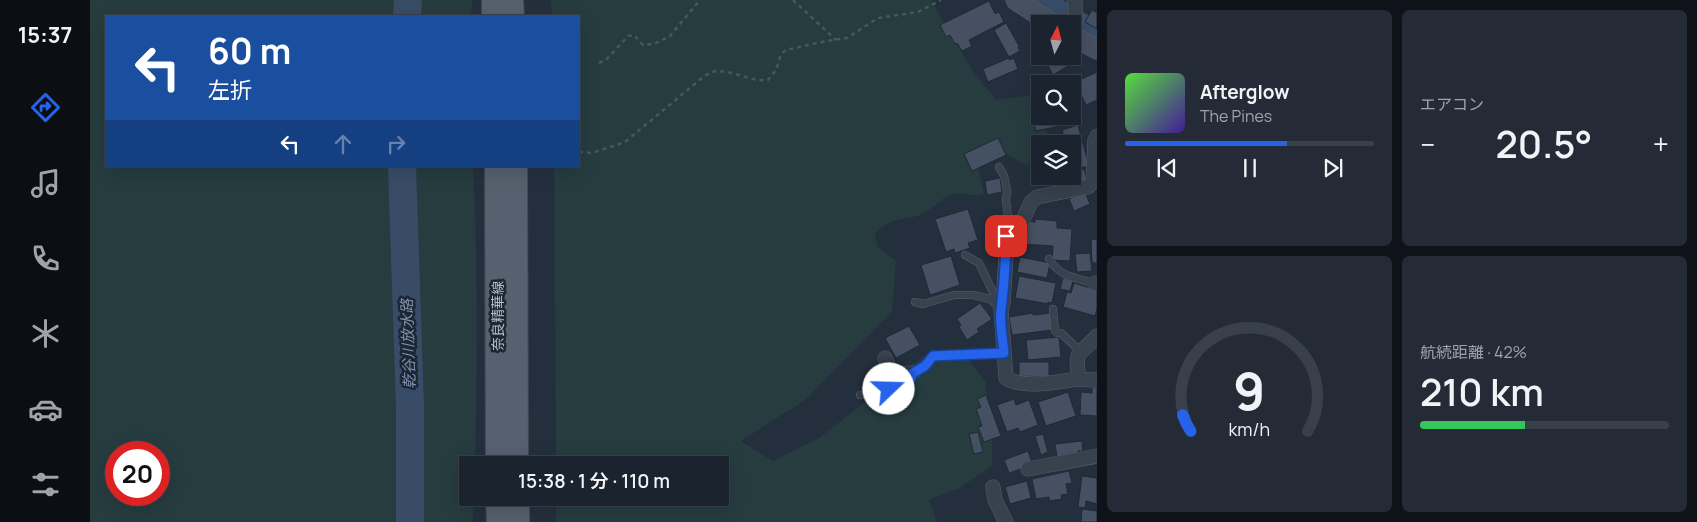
<!DOCTYPE html>
<html lang="ja">
<meta charset="utf-8">
<style>
:root{--surface:#1b232e;--page:#242b36;--text:#f1f3f6;--muted:#a0a4aa;--line:#39404a;--accent:#2563eb}
body{margin:0;font-family:Manrope,"Noto Sans JP",sans-serif;background:var(--page);color:var(--text);height:100vh;display:flex;flex-direction:column;font-size:19px;white-space:nowrap}
*{box-sizing:border-box;margin:0}
p{font-size:16px;color:var(--muted)}
.icon{flex:none;width:28px;height:28px;fill:none;stroke:currentColor;stroke-width:2;stroke-linecap:round;stroke-linejoin:round}
.map{position:relative;flex:1;overflow:hidden}
.drawer{display:flex;flex-direction:column;gap:10px;padding:10px;background:#0f1319;width:600px}
.drawer>*{flex:none}
.guide{position:absolute;left:15px;top:15px;width:475px;height:152px;border-radius:0px;box-shadow:0 5px 20px #0002,0 0 0 1px var(--line);background:#1a4fa0;color:#fff;overflow:hidden}
.needle{width:32px;rotate:6deg}
.buttons{position:absolute;left:941px;top:15px;display:grid;gap:10px}
.buttons a{display:grid;place-items:center;width:50px;height:50px;border-radius:0px;background:var(--surface);box-shadow:0 5px 20px #0002,0 0 0 1px var(--line);font-size:25px}
.speed{position:absolute;left:15px;top:441px;display:flex;gap:10px;font-size:25px;font-weight:700;text-align:center}
.speed>*{display:grid;place-content:center;width:65px;height:65px;border-radius:50%;background:var(--surface);box-shadow:0 5px 20px #0002,0 0 0 1px var(--line);line-height:1}
.speed .limit{border:8px solid #d22;background:#fff;color:#111}
.pin{position:absolute;display:grid;place-items:center;width:42px;height:42px;color:#fff;margin:-21px;border-radius:10px;box-shadow:0 2px 8px #0006}
.me{position:absolute;width:55px;margin:-28px;rotate:69deg;stroke-linejoin:round;filter:drop-shadow(0 0 4px #0008)}
.turn{display:flex;align-items:center;gap:18px;height:105px;padding:0 20px;font-size:22px}
.turn .icon{width:65px;height:65px;stroke-width:2.5}
.turn b{display:block;font-size:35px;line-height:42px}
.lanes{display:flex;align-items:center;height:48px;padding:0 20px;background:#0003;justify-content:center;gap:25px;direction:ltr}
.lanes .off{opacity:.35}
.big{font-size:38px;font-weight:600;line-height:1.1}
.drawer .widget{flex:1;display:flex;flex-direction:column;justify-content:center;gap:8px;min-width:0;padding:0 18px;border-radius:8px;background:var(--page)}
.drawer .dial{align-items:center;gap:0}
.dial svg{height:130px;overflow:visible;fill:none;stroke:var(--line);stroke-width:7;stroke-linecap:round;text-anchor:middle}
.dial text{fill:var(--text);stroke:none}
.song{display:flex;align-items:center;gap:15px}
.cover{width:60px;height:60px;border-radius:8px;background:linear-gradient(135deg,hsl(110 70% 55%),hsl(260 70% 35%))}
.played{height:5px;border-radius:2px;background:linear-gradient(90deg,var(--accent) 65%,var(--line) 65%)}
.keys{display:flex;justify-content:space-around;direction:ltr}
.heat{display:flex;justify-content:space-between;align-items:center;font-size:28px;direction:ltr}
.charge{height:8px;border-radius:4px;background:linear-gradient(90deg,#34c759 42%,var(--line) 0)}
.drawer .tiles{flex:1;display:grid;gap:10px;grid-template-columns:repeat(2,1fr)}
.trip{position:absolute;left:369px;top:456px;width:270px;height:50px;border-radius:0px;background:var(--surface);box-shadow:0 5px 20px #0002,0 0 0 1px var(--line);font-weight:600;line-height:50px;text-align:center}
main{display:flex;flex:1;min-height:0}
.dock{display:flex;flex-direction:column;width:90px;justify-content:space-around;align-items:center;background:#0b0e12;color:var(--muted)}
.dock .icon{width:35px;height:35px}
.dock .selected{color:var(--accent)}
.dock b{font-size:22px;color:var(--text)}
.map>svg:first-child{display:block}
.green{fill:#263c3f;fill-rule:evenodd}
.lines{fill:none;stroke-linecap:round;stroke-linejoin:round}
.river{stroke:#394c67;stroke-width:28}
.building{fill:#455162;stroke:#1f2835}
.lane-casing{stroke:#565f6c;stroke-width:8}
.street-casing{stroke:#565f6c;stroke-width:15}
.secondary-casing{stroke:#565f6c;stroke-width:21}
.primary-casing{stroke:#414a57;stroke-width:24}
.path{stroke:#44595c;stroke-width:2.5;stroke-dasharray:4 4;stroke-linecap:butt}
.lane{stroke:#38414e;stroke-width:7}
.street{stroke:#38414e;stroke-width:14}
.secondary{stroke:#465061;stroke-width:20}
.primary{stroke:#56606e;stroke-width:22}
.route-casing{stroke:#184099;stroke-width:12}
.route{stroke:#2563eb;stroke-width:9}
.labels{text-anchor:middle;dominant-baseline:central;stroke-width:5;stroke-linejoin:round;paint-order:stroke}
.street-label{font-size:14px;fill:#b4bcc9;stroke:#1d2633}
.water-label{font-size:15px;font-style:italic;fill:#7c92b1;stroke:#1d2633}
</style>
<main>
<nav class="dock">
<b>15:37</b>
<svg class="icon selected" aria-label="directions" viewBox="0 0 24 24"><path d="M12 3l9 9-9 9-9-9zM9 14v-3h6M13 9l2 2-2 2"/></svg>
<svg class="icon" aria-label="music" viewBox="0 0 24 24"><path d="M9 18V5l10-2v13"/><circle cx="6" cy="18" r="3"/><circle cx="16" cy="16" r="3"/></svg>
<svg class="icon" aria-label="phone" viewBox="0 0 24 24"><path d="M5 4h4l2 5-3 2q2 4 5 5l2-3 5 2v4C11 20 4 13 5 4z"/></svg>
<svg class="icon" aria-label="climate" viewBox="0 0 24 24"><path d="M12 3v18M4 7l16 10M4 17L20 7"/></svg>
<svg class="icon" aria-label="car" viewBox="0 0 24 24"><path d="M5 17H2v-5l4-1 3-4h7l3 4 3 1v5h-3M9 17h6M6 11h13"/><circle cx="7" cy="17" r="2"/><circle cx="17" cy="17" r="2"/></svg>
<svg class="icon" aria-label="filters" viewBox="0 0 24 24"><path d="M4 7h16M4 17h16"/><circle cx="9" cy="7" r="2"/><circle cx="15" cy="17" r="2"/></svg>
</nav>
<div class="map">
<svg width="1007" height="522" viewBox="0 0 1007 522">
<rect width="100%" height="100%" fill="#242f3e"/>
<path class="green" d="M0 0H382L381 16H16V166H383C388 265 387 366 385 465H378V498H384L383 522H0ZM26 452H69V495H26Z
M461 0H841L882 70 906 100 939 96 961 140 957 144H950V151L936 165 915 153 885 154 894 194C883 198 876 192 863 194 852 197 844 208 834 213 814 223 800 214 785 235L787 246 806 261 802 312 715 400 651 441 683 461 729 438 841 351 875 356 895 381 902 427V465L870 488 839 500 847 522H466V498H630V465H466L464 166H489V16H462Z"/>
<g class="lines">
<path class="river" d="M948 0 973 17 1007 36
M317 16 318 0
M312 166 320 407V522"/>
</g>
<path class="building" d="M899 1 905 14 909 12 914 22 879 40 882 46 872 51 867 43 865 44 860 35 856 37 850 25Z
M1002 10 1007 13V29L995 22Z
M916 23 929 46 928 47 930 51 919 57 904 30Z
M953 56H982L980 59 983 63 963 75Z
M919 58V60L924 58 928 69 898 82 893 69Z
M1007 72V100L996 105 985 82Z
M950 106V116H982L984 123 946 131 941 108Z
M988 125 999 166 986 169 982 157V144H976L972 130Z
M908 138 916 155 882 171 874 154Z
M994 169 998 183 983 186 980 176H982V172Z
M910 178 912 192 897 195 895 181Z
M995 192 1000 204 984 211 979 199Z
M878 209 888 240 878 243 880 248 865 253 864 249 856 252 845 219Z
M945 219 967 221V228L982 229 980 261 962 260 963 246 931 244V234H936V221L945 222Z
M1007 239V263H1002L1001 240Z
M1000 253 1002 271 987 272 985 254Z
M861 256 870 285 840 295 831 265Z
M930 257 960 263 957 278 927 272Z
M929 276 966 283 962 303 958 302V304L925 298Z
M973 278 983 281 980 291 970 289Z
M984 283 1007 290V309L1005 316 973 307 977 292 981 293Z
M890 303 902 319 887 329 889 332 877 340 869 327 871 325 867 319Z
M943 313V315L961 313 963 330 922 335 919 317Z
M819 326 830 345 806 358 795 338Z
M969 337 971 357 938 360 936 340Z
M929 362H959V377L929 376Z
M1002 387 1007 388V416L990 415 991 392 1002 393Z
M978 392 986 416 956 426 948 402Z
M896 395 911 436 894 442 888 427 892 426 886 409 891 407 887 399Z
M924 399 926 405 939 400 948 425 930 432 928 428 917 432 907 405Z
M888 432 893 452 884 454 879 434Z
M953 434 958 452 951 455 945 436Z
M992 441 993 451H988L989 455 967 457 965 444Z
M938 451 943 465 919 473 914 460Z
M979 471 982 483 976 484 978 494 971 495 972 499 959 501V497L946 499 942 479Z
M992 476 1007 478V504L996 501 995 508 988 507Z
M937 481 941 498 920 504 915 487Z
M992 509 1007 511V522H991Z"/>
<g class="lines">
<defs>
<path id="lane" d="M909 167 914 176 917 191 916 201 918 217 916 249
M875 255 889 263 910 307
M959 259C969 276 986 279 1005 283
M825 302 833 304 864 295H883L900 299 911 310
M963 309 965 331 967 333H971L990 351
M770 395 813 388 820 382 823 373 835 366 843 356 914 353"/>
<path id="street" d="M982 25 986 21 985 2 984 0
M1007 136 1005 140 1003 181 998 187 947 197 941 202 916 257 913 303 911 310 916 378C933 389 968 382 987 379 993 379 1000 380 1007 380
M1005 283 1007 284
M795 358 802 374 823 373
M989 379C984 348 989 357 1007 336
M938 469 1007 456
M903 487 905 500 916 522"/>
<path id="secondary" d="M926 0 962 24
M982 36 1007 49"/>
<path id="primary" d="M403 0V16
M422 0 423 16
M406 166 407 465
M426 166 427 465
M407 498 408 522
M428 498V522"/>
</defs>
<use href="#lane" class="lane-casing"/>
<use href="#street" class="street-casing"/>
<use href="#secondary" class="secondary-casing"/>
<use href="#primary" class="primary-casing"/>
<path class="path" d="M703 0 746 40
M509 63 516 60 538 36 544 35 553 45 564 44 580 36 610 0
M489 152 502 153 535 142 612 78C615 76 619 73 622 72 639 68 660 82 678 80L686 70 691 54 696 50 736 41 757 38 788 18 828 12 851 0"/>
<use href="#lane" class="lane"/>
<use href="#street" class="street"/>
<use href="#secondary" class="secondary"/>
<use href="#primary" class="primary"/>
</g>
<g class="lines">
<defs>
<path id="route" d="M799 389C813 388 818 388 823 373L835 366 843 356 914 353C913 339 909 323 911 310 914 285 916 261 916 236"/>
</defs>
<use href="#route" class="route-casing"/>
<use href="#route" class="route"/>
</g>
<g class="labels">
<g class="street-label">
<text transform="translate(407 316) rotate(-90)">奈良精華線</text>
</g>
<g class="water-label">
<text transform="translate(318 344) rotate(-92)">乾谷川放水路</text>
</g>
</g>
</svg>
<div class="buttons">
<a><svg class="needle" viewBox="-14 -14 28 28"><path d="M0-13l5 13h-10z" fill="#e53935"/><path d="M0 13l5-13h-10z" fill="#a0a4aa"/></svg></a>
<a><svg class="icon" aria-label="search" viewBox="0 0 24 24"><circle cx="10" cy="10" r="6"/><path d="M15 15l6 6"/></svg></a>
<a><svg class="icon" aria-label="layers" viewBox="0 0 24 24"><path d="M12 4l9 5-9 5-9-5zM3 14l9 5 9-5"/></svg></a>
</div>
<div class="speed"><div class="limit">20</div></div>
<div class="pin" style="left:916px;top:236px;background:#d93025"><svg class="icon" aria-label="arrive" viewBox="0 0 24 24"><path d="M6 21V4h12l-3 4 3 4H6"/></svg></div>
<svg class="me" style="left:799px;top:389px" viewBox="-20 -20 40 40"><circle r="19" fill="#fff"/><path d="M0-13L10 11 0 6-10 11z" fill="#2563eb"/></svg>
<div class="trip">15:38 · 1 分 · 110 m</div>
<div class="guide">
<div class="turn"><svg class="icon" aria-label="left" viewBox="0 0 24 24"><path d="M17 20v-9H6M10 6l-5 5 5 5"/></svg><div><b>60 m</b>左折</div></div>
<div class="lanes"><svg class="icon" aria-label="left" viewBox="0 0 24 24"><path d="M17 20v-9H6M10 6l-5 5 5 5"/></svg><svg class="icon off" aria-label="ahead" viewBox="0 0 24 24"><path d="M12 20V5M6 11l6-6 6 6"/></svg><svg class="icon off" aria-label="right" viewBox="0 0 24 24"><path d="M7 20v-9h11M14 6l5 5-5 5"/></svg></div>
</div>
</div>
<section class="drawer">
<div class="tiles">
<div class="widget">
<div class="song"><i class="cover"></i><div><b>Afterglow</b><p>The Pines</p></div></div>
<div class="played"></div>
<div class="keys"><svg class="icon" aria-label="previous" viewBox="0 0 24 24"><path d="M18 5L8 12l10 7zM5 5v14"/></svg><svg class="icon" aria-label="pause" viewBox="0 0 24 24"><path d="M8 5v14M16 5v14"/></svg><svg class="icon" aria-label="next" viewBox="0 0 24 24"><path d="M6 5l10 7-10 7zM19 5v14"/></svg></div>
</div>
<div class="widget"><p>エアコン</p>
<div class="heat"><a>−</a><b class="big">20.5°</b><a>+</a></div>
</div>
<div class="widget dial"><svg viewBox="0 0 100 80">
<path d="M14 69A42 42 0 1 1 86 69"/>
<path d="M14 69A42 42 0 0 1 9 59" stroke="#2563eb"/>
<text x="50" y="56" font-size="32" font-weight="700">9</text>
<text x="50" y="72" font-size="11">km/h</text>
</svg></div>
<div class="widget"><p>航続距離 · 42%</p><b class="big">210 km</b><div class="charge"></div></div>
</div>
</section>
</main>
